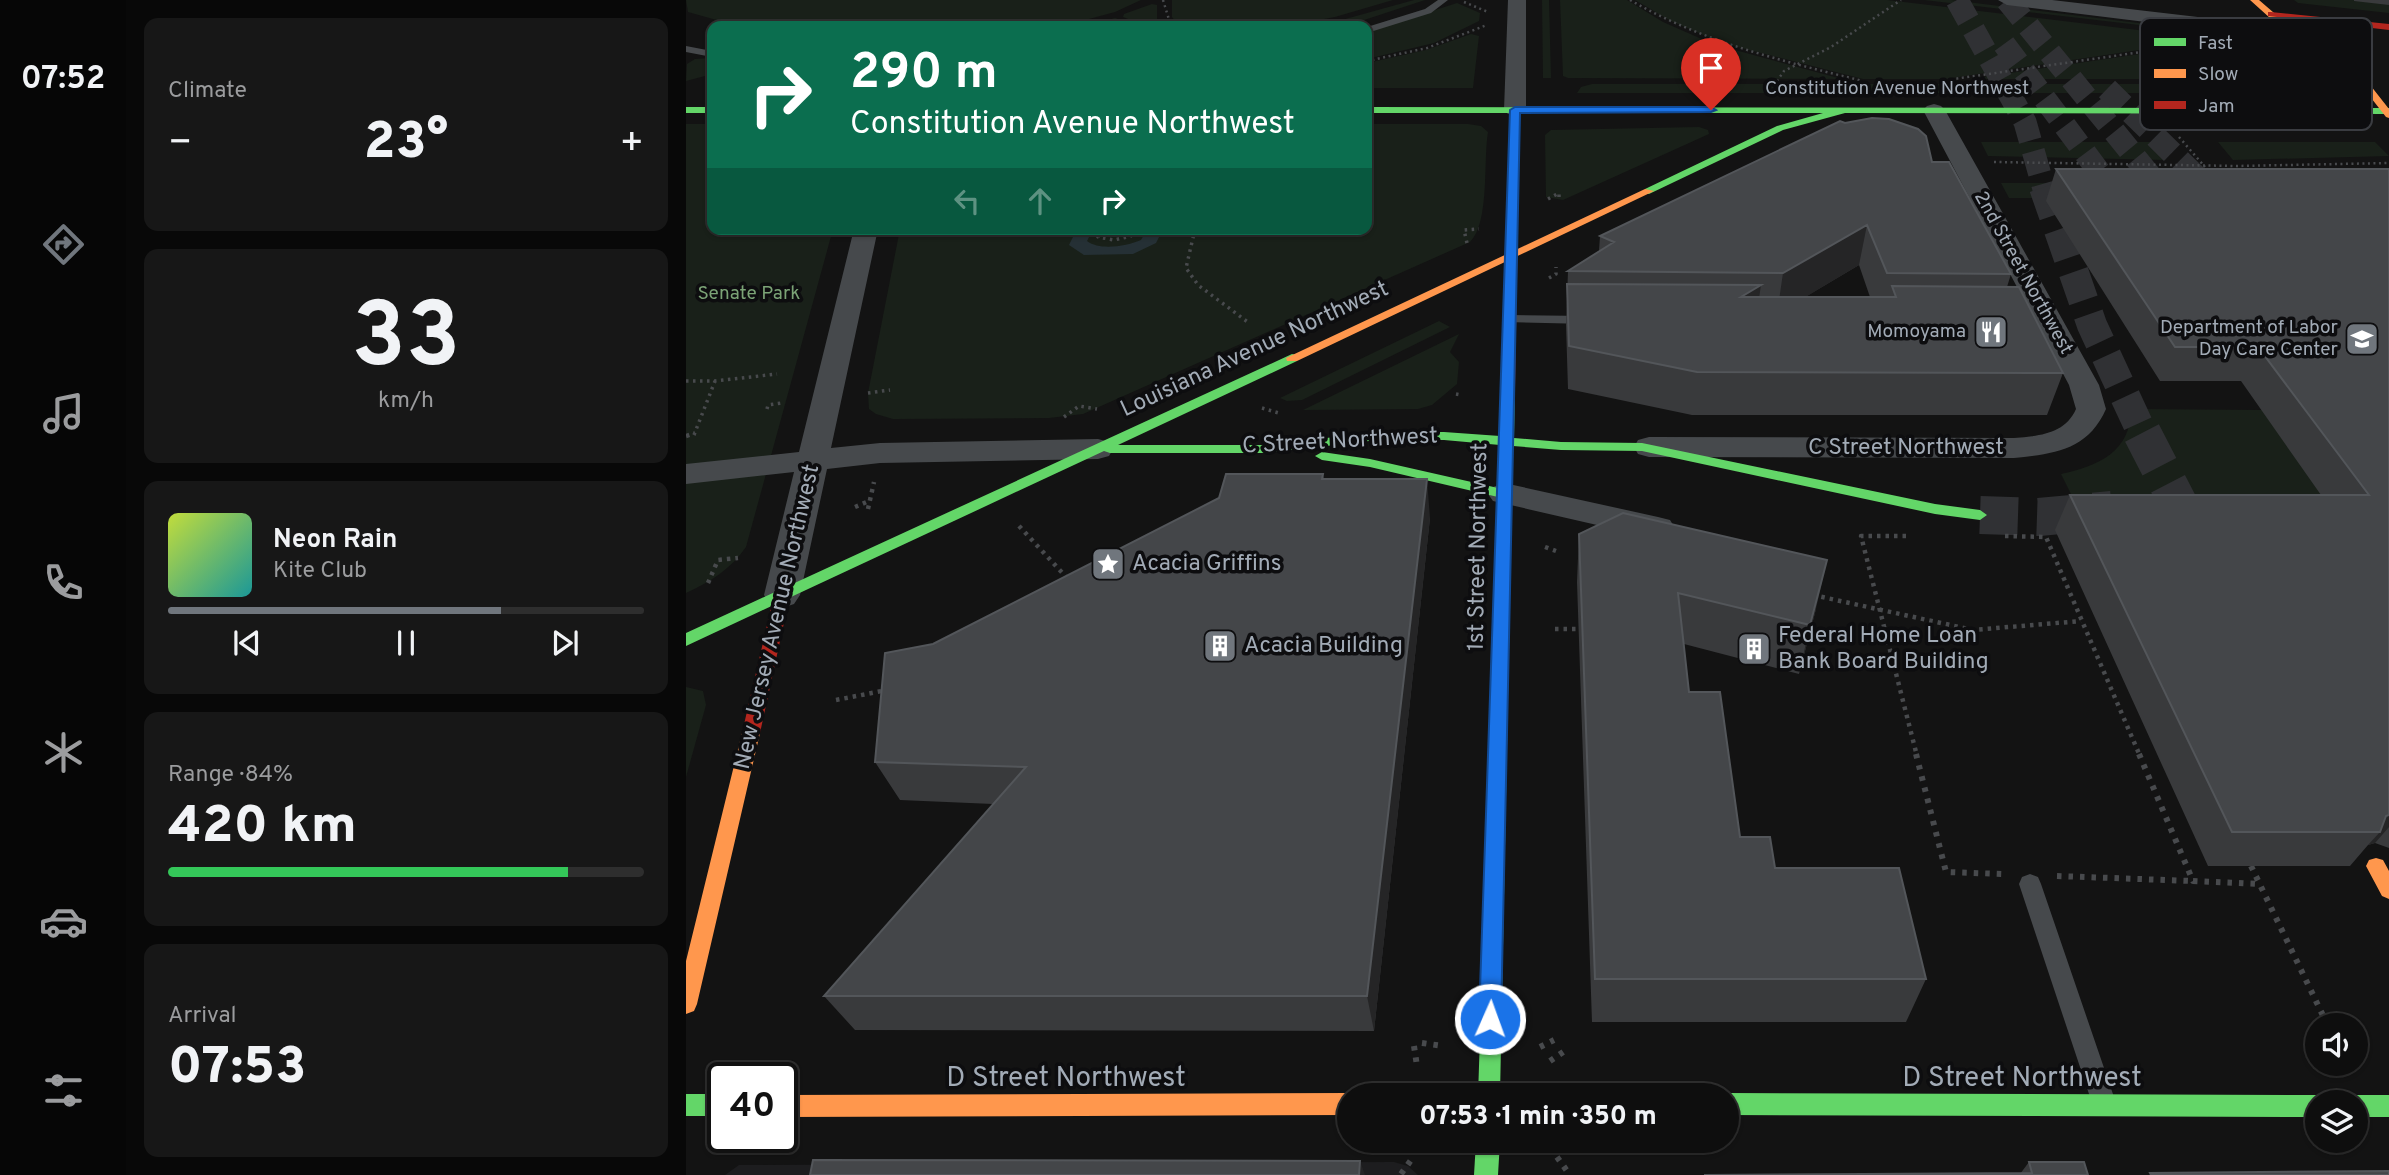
<!DOCTYPE html>
<meta charset="utf-8">
<style>
:root{--surface:#0e0e0e;--page:#171717;--text:#f1f3f6;--muted:#9b9c9e;--line:#2e2e2e;--accent:#70767d}
body{margin:0;font-family:Overpass,sans-serif;background:var(--page);color:var(--text);height:100vh;display:flex;flex-direction:column;font-size:26px;white-space:nowrap}
*{box-sizing:border-box;margin:0}
p{font-size:23px;color:var(--muted)}
.icon{flex:none;width:38px;height:38px;fill:none;stroke:currentColor;stroke-width:2;stroke-linecap:round;stroke-linejoin:round}
.map{position:relative;flex:1;overflow:hidden}
.sheet{display:flex;flex-direction:column;gap:18px;padding:18px;background:#080808;width:560px}
.sheet>*{flex:none}
.hud{position:absolute;left:21px;top:21px;width:665px;height:214px;border-radius:14px;box-shadow:0 2px 5px #0004,0 0 0 2px var(--line);background:#0b6e4f;color:#fff;overflow:hidden}
.controls{position:absolute;left:1619px;top:1013px;display:grid;gap:14px}
.controls a{display:grid;place-items:center;width:63px;height:63px;border-radius:50%;background:var(--surface);box-shadow:0 2px 5px #0004,0 0 0 2px var(--line);font-size:35px}
.speed{position:absolute;left:21px;top:1062px;display:flex;gap:14px;font-size:35px;font-weight:700;text-align:center}
.speed>*{display:grid;place-content:center;width:91px;height:91px;border-radius:50%;background:var(--surface);box-shadow:0 2px 5px #0004,0 0 0 2px var(--line);line-height:1}
.speed .limit{border:4px solid #111;border-radius:10px;background:#fff;color:#111}
.pin{position:absolute;display:grid;place-items:center;width:60px;height:60px;color:#fff;margin:-72px -30px;border-radius:50% 50% 50% 0;rotate:-45deg;box-shadow:0 0 7px #0007}
.pin .icon{rotate:45deg}
.me{position:absolute;width:77px;margin:-38px;rotate:2deg;stroke-linejoin:round;filter:drop-shadow(0 0 5px #0008)}
.turn{display:flex;align-items:center;gap:24px;height:147px;padding:0 28px;font-size:32px}
.turn .icon{width:91px;height:91px;stroke-width:2.5}
.turn b{display:block;font-size:49px;line-height:60px}
.lanes{display:flex;align-items:center;height:66px;padding:0 28px;background:#0003;justify-content:center;gap:35px;direction:ltr}
.lanes .off{opacity:.35}
.big{font-size:52px;font-weight:800;line-height:1.1}
.sheet .card{flex:1;display:flex;flex-direction:column;justify-content:center;gap:10px;min-width:0;padding:0 24px;border-radius:14px;background:var(--page)}
.sheet .dial{align-items:center;gap:0}
.dial b{font-size:91px;line-height:1}
.song{display:flex;align-items:center;gap:21px}
.cover{width:84px;height:84px;border-radius:10px;background:linear-gradient(135deg,hsl(70 70% 55%),hsl(180 70% 35%))}
.played{height:7px;border-radius:4px;background:linear-gradient(90deg,var(--accent) 70%,var(--line) 70%)}
.keys{display:flex;justify-content:space-around;direction:ltr}
.heat{display:flex;justify-content:space-between;align-items:center;font-size:38px;direction:ltr}
.charge{height:10px;border-radius:5px;background:linear-gradient(90deg,#34c759 84%,var(--line) 0)}
.trip{position:absolute;left:651px;top:1083px;width:402px;height:70px;border-radius:35px;background:var(--surface);box-shadow:0 2px 5px #0004,0 0 0 2px var(--line);font-weight:800;line-height:70px;text-align:center}
main{display:flex;flex:1;min-height:0}
.tab-bar{display:flex;flex-direction:column;width:126px;justify-content:space-around;align-items:center;background:#060606;color:var(--muted)}
.tab-bar .icon{width:49px;height:49px}
.tab-bar .active{color:var(--accent)}
.tab-bar b{font-size:32px;color:var(--text)}
.map>svg:first-child{display:block}
.built{fill:#1d1d1f}
.green{fill:#192019}
.water{fill:#253035}
.lines{fill:none;stroke-linecap:round;stroke-linejoin:round}
.highway-tunnel-far2{stroke:#303134;stroke-width:23;stroke-dasharray:23 11;stroke-linecap:butt}
.highway-tunnel-far1{stroke:#303134;stroke-width:30;stroke-dasharray:30 15;stroke-linecap:butt}
.highway-tunnel{stroke:#303134;stroke-width:38;stroke-dasharray:38 19;stroke-linecap:butt}
.path-far3{stroke:#484a4d;stroke-width:2.5;stroke-dasharray:2 3.5;stroke-linecap:butt}
.path-far2{stroke:#484a4d;stroke-width:3.5;stroke-dasharray:2.5 4.5;stroke-linecap:butt}
.path-far1{stroke:#484a4d;stroke-width:4.5;stroke-dasharray:3.5 5;stroke-linecap:butt}
.path{stroke:#484a4d;stroke-width:6;stroke-dasharray:4.5 7;stroke-linecap:butt}
.lane{fill:#46494c;fill-rule:evenodd}
.street{fill:#46494c;fill-rule:evenodd}
.fast{fill:#63d668;fill-rule:evenodd}
.slow{fill:#ff974d;fill-rule:evenodd}
.jam{fill:#b3261e;fill-rule:evenodd}
.wall{fill:#393a3c;fill-rule:evenodd}
.shaded-wall{fill:#252526}
.building{fill:#444649;stroke:#53565a;stroke-width:2}
.route{fill:#1a73e8;stroke:#114b97;stroke-width:2}
.labels{text-anchor:middle;dominant-baseline:central;stroke-width:7;stroke-linejoin:round;paint-order:stroke}
.far-street-label{font-size:19px;fill:#a2abb6;stroke:#0d0d0f}
.far-park-label{font-size:19px;fill:#7ba376;stroke:#0d0d0f}
.far-poi-label{font-size:19px;fill:#a2abb6;stroke:#0d0d0f;text-anchor:end}
.street-label{font-size:23px;fill:#a2abb6;stroke:#0d0d0f}
.poi-label{font-size:23px;fill:#a2abb6;stroke:#0d0d0f;text-anchor:start}
.near-street-label{font-size:28px;fill:#a2abb6;stroke:#0d0d0f}
.key{fill:#0d0d0f;stroke:#3a3c41;stroke-width:2}
.key-label{font-size:19px;fill:#a2abb6}
</style>
<main>
<nav class="tab-bar">
<b>07:52</b>
<svg class="icon active" aria-label="directions" viewBox="0 0 24 24"><path d="M12 3l9 9-9 9-9-9zM9 14v-3h6M13 9l2 2-2 2"/></svg>
<svg class="icon" aria-label="music" viewBox="0 0 24 24"><path d="M9 18V5l10-2v13"/><circle cx="6" cy="18" r="3"/><circle cx="16" cy="16" r="3"/></svg>
<svg class="icon" aria-label="phone" viewBox="0 0 24 24"><path d="M5 4h4l2 5-3 2q2 4 5 5l2-3 5 2v4C11 20 4 13 5 4z"/></svg>
<svg class="icon" aria-label="climate" viewBox="0 0 24 24"><path d="M12 3v18M4 7l16 10M4 17L20 7"/></svg>
<svg class="icon" aria-label="car" viewBox="0 0 24 24"><path d="M5 17H2v-5l4-1 3-4h7l3 4 3 1v5h-3M9 17h6M6 11h13"/><circle cx="7" cy="17" r="2"/><circle cx="17" cy="17" r="2"/></svg>
<svg class="icon" aria-label="filters" viewBox="0 0 24 24"><path d="M4 7h16M4 17h16"/><circle cx="9" cy="7" r="2"/><circle cx="15" cy="17" r="2"/></svg>
</nav>
<section class="sheet">
<div class="card"><p>Climate</p>
<div class="heat"><a>−</a><b class="big">23°</b><a>+</a></div>
</div>
<div class="card dial"><b>33</b><p>km/h</p></div>
<div class="card">
<div class="song"><i class="cover"></i><div><b>Neon Rain</b><p>Kite Club</p></div></div>
<div class="played"></div>
<div class="keys"><svg class="icon" aria-label="previous" viewBox="0 0 24 24"><path d="M18 5L8 12l10 7zM5 5v14"/></svg><svg class="icon" aria-label="pause" viewBox="0 0 24 24"><path d="M8 5v14M16 5v14"/></svg><svg class="icon" aria-label="next" viewBox="0 0 24 24"><path d="M6 5l10 7-10 7zM19 5v14"/></svg></div>
</div>
<div class="card"><p>Range · 84%</p><b class="big">420 km</b><div class="charge"></div></div>
<div class="card"><p>Arrival</p><b class="big">07:53</b></div>
</section>
<div class="map">
<svg width="1703" height="1175" viewBox="0 0 1703 1175">
<rect width="100%" height="100%" fill="#131313"/>
<path class="built" d="M708 1162 722 1166 732 1175H39L53 1165Z"/>
<path class="green" d="M0 0H455L429 12 377 26H52L2 12Z
M486 0H707L649 17 600 26H493L486 17Z
M728 0H739L663 25 634 26Z
M856 0H863L865 78H857Z
M874 0H941L977 22 1027 44 1156 79 882 78 877 76Z
M949 0H1201L1527 39 1259 79H1177L1036 43 985 21Z
M1238 0H1265L1542 34 1539 35Z
M1608 0H1703V13L1612 3Z
M771 3 794 13 793 21 748 43 681 59V32Z
M466 4 471 5V19L461 21H473L476 26H401L429 18 438 21 442 19 437 17 438 14Z
M785 34 793 36 787 88H681V63L740 50Z
M1543 41 1557 42 1596 79H1283Z
M26 58V64L19 76 0 81 1 64 9 59Z
M906 84H1602L1612 93H891L895 87Z
M0 124H26V229H147L60 547C45 569 24 582 0 593Z
M681 124H782L795 126 802 132C797 161 804 222 784 242L397 414 363 418 207 419 190 414 183 409 182 393 214 229H681Z
M1013 127 1022 130 1023 134 877 200 860 197 859 135 865 130Z
M1295 142H1465L1480 160 1302 156Z
M1532 142H1689L1703 156 1547 160Z
M1315 183H1439L1468 198H1323Z
M753 321 764 327 616 400 601 401 594 398Z
M773 334 764 352 773 362 771 384 746 405 732 409 617 410Z
M1445 409 1576 410 1661 530H1403L1375 474C1412 466 1445 452 1445 409Z
M0 687 17 691 20 705 0 777Z"/>
<path class="water" d="M391 229H407L401 241C414 251 441 246 455 240L459 233H475L470 243 447 254 398 255 383 245Z"/>
<g class="lines">
<path class="highway-tunnel-far2" d="M1271 0 1339 122 1358 189
M1321 0 1475 189
M1318 44 1426 189
M1421 89 1523 189"/>
<path class="highway-tunnel-far1" d="M1358 187 1406 325 1457 435
M1425 187 1443 212
M1473 187 1492 210
M1521 187 1540 206"/>
<path class="highway-tunnel" d="M1456 433 1511 540
M1294 515 1353 517 1426 510"/>
<path class="path-far3" d="M477 0 485 26
M944 0C1017 42 1096 61 1177 81
M778 2 802 12
M681 61 741 48 801 25
M1091 81 1098 71 1145 47 1215 0
M1254 81 1490 47
M1493 137 1519 167
M1308 162 1551 166 1703 163"/>
<path class="path-far2" d="M862 199 873 193V201
M416 229 412 237 428 240 445 236 449 229
M509 229 500 268 512 285 563 323
M781 243 778 230 793 229
M863 278 870 274V267
M0 381H29L91 374
M182 393 204 390
M770 394 775 395
M576 408 596 414
M81 409 82 405 96 403
M378 417 393 406 411 409
M8 435 29 381"/>
<path class="path-far1" d="M0 436 9 433
M169 507 183 501
M182 509 188 482
M333 526 382 579
M1220 536H1175L1231 756
M1319 536 1360 537 1454 756
M859 547 870 551
M22 583 32 560 52 558
M1127 595 1287 630 1395 621
M869 629H893
M150 700 201 690"/>
<path class="path" d="M1230 754 1260 872 1317 874
M1453 754 1507 881 1574 884
M1565 866 1642 1026
M1371 876 1507 881
M736 1043 757 1046
M728 1046 731 1066
M854 1047 868 1040
M864 1061 880 1050
M871 1157 881 1171
M715 1174 728 1156"/>
<path class="lane" d="M752 0H762L745 13 681 33V27L739 9Z
M0 46 26 51V57L0 52Z
M823 315 902 316 909 320 902 324 818 322 816 319Z
M1344 874 1352 877 1355 884 1429 1100 1426 1109 1417 1112 1408 1109 1333 884 1336 877Z"/>
<path class="street" d="M822 0H840V110L836 114H822L818 110Z
M1312 0H1366L1607 28 1616 34 1607 40 1321 5Z
M1248 104 1255 106 1259 110 1413 385 1420 409C1402 450 1368 454 1328 458L963 457 952 454 948 447 952 440 963 437 1328 438C1353 436 1379 434 1390 409L1383 385 1237 110 1241 106Z
M168 229H192L145 448 194 443 412 439 423 442 427 449 423 456 412 459 194 463 141 469 114 595 108 604 96 608 84 604 78 595 108 472 0 484V464L113 452Z
M818 483 972 517 984 520 989 528 984 536 972 539 807 501 802 494 807 487Z"/>
<path class="fast" d="M0 107H26V113H0Z
M681 107 1703 108V114L1159 113 1097 130 963 194 959 193V189L1091 126 1137 113H681Z
M606 354 611 355V361L432 445H579L692 432H758L814 436 815 388 822 384 829 388 828 438 875 442 956 443 1249 504 1294 510 1301 515 1294 520 1249 514 956 451 875 450 827 446 814 1096H792L812 497 684 467 636 460 629 456 636 452 684 459 812 488 814 445 758 440H692L579 453H424L418 451 0 646V633Z
M1041 1093 1631 1095 1639 1098 1641 1102H1631V1117L1041 1115V1096H1034Z
M0 1094H37V1116H0Z
M1670 1095H1703V1117H1670V1102H1660L1662 1098Z
M790 1141H814L812 1175H788Z"/>
<path class="slow" d="M1564 0H1573L1610 32 1643 48 1681 81 1703 109V118L1700 117 1675 85 1637 52 1604 36Z
M959 189 968 191 611 361H601L600 358Z
M65 726 71 728 74 733 11 1004 8 1011 0 1014V961L56 733 59 728Z
M1690 858 1697 860 1703 871V899L1696 896 1680 866 1683 860Z
M663 1093 670 1096H663V1115L96 1117V1095Z"/>
<path class="jam" d="M1585 12 1703 24V30L1582 16V12Z
M829 107 834 110 829 388 822 392 815 388 824 110Z
M96 589 104 595 74 733 71 738 65 740 59 738 56 733 88 595Z"/>
</g>
<path class="wall" d="M1668 0H1703V5L1668 1Z
M1159 123 1246 162 1325 274 1321 287 1377 373 1361 415H1006L882 389 880 325 882 271 913 251 914 236ZM1173 265 1184 297H1119Z
M1370 169H1703V848L1689 843 1682 845 1664 866H1522L1369 530 1384 495H1635L1555 381H1474L1360 201Z
M637 474 638 479 744 518 688 1031 169 1030 138 996 307 804 214 800 189 762 247 644Z
M893 534 1130 609 1113 674 998 644 1003 692 1054 837 1089 868 1240 979 1220 1022H906L891 582Z
M1343 1162 1402 1175 1334 1174Z"/>
<path class="shaded-wall" d="M1181 225 1173 265 1091 314 1097 273Z
M1075 285 1069 326 1055 297Z
M741 479 744 518 688 1031 681 996Z
M1141 560 1130 609 1113 674 1124 625Z
M1703 815V827L1689 843 1682 845 1694 832 1700 816Z
M674 1161 679 1175H673Z"/>
<path class="building" d="M1186 118 1203 119 1232 129 1240 136 1246 162H1263L1325 274 1201 273 1181 225 1097 273 882 271 928 242 914 236 1154 121 1159 123Z
M1370 169H1703V815L1700 816 1694 832H1546L1384 495H1683L1572 347H1489Z
M881 284 1075 285 1055 297H1210L1206 286 1333 287 1377 373 1011 372 883 346Z
M540 474H637L636 479H741L681 996H138L340 767 189 762 199 653 247 644 533 498Z
M937 513 1141 560 1124 625 992 593 1003 692H1034L1054 837H1084L1089 868H1213L1240 979H909L893 534Z
M127 1160 674 1161 673 1175H124Z
M1343 1162H1398L1402 1175H1018L1346 1173Z
M1703 1171V1175H1465L1464 1173Z"/>
<path class="route" d="M829 107H1025L1030 110 1025 112 834 113 815 1019 812 1026 804 1029 796 1026 793 1019 824 110Z"/>
<defs>
<symbol id="restaurant-square" viewBox="-11 -11 22 22"><rect x="-9" y="-9" width="18" height="18" rx="4" fill="#70767d" stroke="#0d0d0f"/><path d="M-5-6h1v4h1v-4h1v4h1v-4h1v5L-1.5 .5V6h-2V.5L-5-1ZM5-6V6H3V1.5H1.5Q1.5-4 5-6Z" fill="#fff"/></symbol>
<symbol id="school-square" viewBox="-11 -11 22 22"><rect x="-9" y="-9" width="18" height="18" rx="4" fill="#70767d" stroke="#0d0d0f"/><path d="M0-5L7-2L0 1L-7-2ZM-4 1L0 2.5L4 1V4Q0 6-4 4Z" fill="#fff"/></symbol>
<symbol id="sight-square" viewBox="-11 -11 22 22"><rect x="-9" y="-9" width="18" height="18" rx="4" fill="#70767d" stroke="#0d0d0f"/><path d="M0-6L1.8-2.2L6-1.7L2.9 1.2L3.7 5.4L0 3.3L-3.7 5.4L-2.9 1.2L-6-1.7L-1.8-2.2Z" fill="#fff"/></symbol>
<symbol id="building-square" viewBox="-11 -11 22 22"><rect x="-9" y="-9" width="18" height="18" rx="4" fill="#70767d" stroke="#0d0d0f"/><path d="M-4-6H4V6H1V3H-1V6H-4ZM-2.5-4.3h1.7v1.8h-1.7ZM.8-4.3h1.7v1.8H.8ZM-2.5-1h1.7V.8h-1.7ZM.8-1h1.7V.8H.8Z" fill="#fff"/></symbol>
</defs>
<g fill-rule="evenodd">
<use href="#restaurant-square" x="1286" y="313" width="38" height="38"/>
<use href="#school-square" x="1657" y="320" width="38" height="38"/>
<use href="#sight-square" x="403" y="545" width="38" height="38"/>
<use href="#building-square" x="515" y="627" width="38" height="38"/>
<use href="#building-square" x="1049" y="630" width="38" height="38"/>
</g>
<g class="labels">
<g class="far-street-label">
<text x="1211" y="89">Constitution Avenue Northwest</text>
<text transform="translate(1337 273) rotate(61)">2nd Street Northwest</text>
</g>
<g class="far-park-label">
<text x="63" y="294">Senate Park</text>
</g>
<g class="far-poi-label">
<text x="1652" y="328">Department of Labor<tspan x="1652" dy="22">Day Care Center</tspan></text>
<text x="1280" y="332">Momoyama</text>
</g>
<g class="street-label">
<text transform="translate(569 350) rotate(-25)">Louisiana Avenue Northwest</text>
<text transform="translate(654 442) rotate(-3)">C Street Northwest</text>
<text x="1220" y="448">C Street Northwest</text>
<text transform="translate(793 547) rotate(-89)">1st Street Northwest</text>
<text transform="translate(92 617) rotate(-77)">New Jersey Avenue Northwest</text>
</g>
<g class="poi-label">
<text x="446" y="564">Acacia Griffins</text>
<text x="1092" y="636">Federal Home Loan<tspan x="1092" dy="26">Bank Board Building</tspan></text>
<text x="558" y="646">Acacia Building</text>
</g>
<g class="near-street-label">
<text x="380" y="1079">D Street Northwest</text>
<text x="1336" y="1079">D Street Northwest</text>
</g>
</g>
<rect x="1454" y="18" width="232" height="112" rx="10" class="key"/>
<rect x="1468" y="38" width="32" height="8" fill="#63d668"/>
<rect x="1468" y="69" width="32" height="9" fill="#ff974d"/>
<rect x="1468" y="101" width="32" height="8" fill="#b3261e"/>
<g class="key-label">
<text x="1512" y="49">Fast</text>
<text x="1512" y="80">Slow</text>
<text x="1512" y="112">Jam</text>
</g>
</svg>
<div class="controls">
<a><svg class="icon" aria-label="sound" viewBox="0 0 24 24"><path d="M4 9h4l5-4v14l-5-4H4zM17 9q2 3 0 6"/></svg></a>
<a><svg class="icon" aria-label="layers" viewBox="0 0 24 24"><path d="M12 4l9 5-9 5-9-5zM3 14l9 5 9-5"/></svg></a>
</div>
<div class="speed"><div class="limit">40</div></div>
<div class="pin" style="left:1025px;top:110px;background:#d93025"><svg class="icon" aria-label="arrive" viewBox="0 0 24 24"><path d="M6 21V4h12l-3 4 3 4H6"/></svg></div>
<svg class="me" style="left:804px;top:1019px" viewBox="-20 -20 40 40"><circle r="17" fill="#1a73e8" stroke="#fff" stroke-width="3"/><path d="M0-11L8 9 0 5-8 9z" fill="#fff"/></svg>
<div class="trip">07:53 · 1 min · 350 m</div>
<div class="hud">
<div class="turn"><svg class="icon" aria-label="right" viewBox="0 0 24 24"><path d="M7 20v-9h11M14 6l5 5-5 5"/></svg><div><b>290 m</b>Constitution Avenue Northwest</div></div>
<div class="lanes"><svg class="icon off" aria-label="left" viewBox="0 0 24 24"><path d="M17 20v-9H6M10 6l-5 5 5 5"/></svg><svg class="icon off" aria-label="ahead" viewBox="0 0 24 24"><path d="M12 20V5M6 11l6-6 6 6"/></svg><svg class="icon" aria-label="right" viewBox="0 0 24 24"><path d="M7 20v-9h11M14 6l5 5-5 5"/></svg></div>
</div>
</div>
</main>
